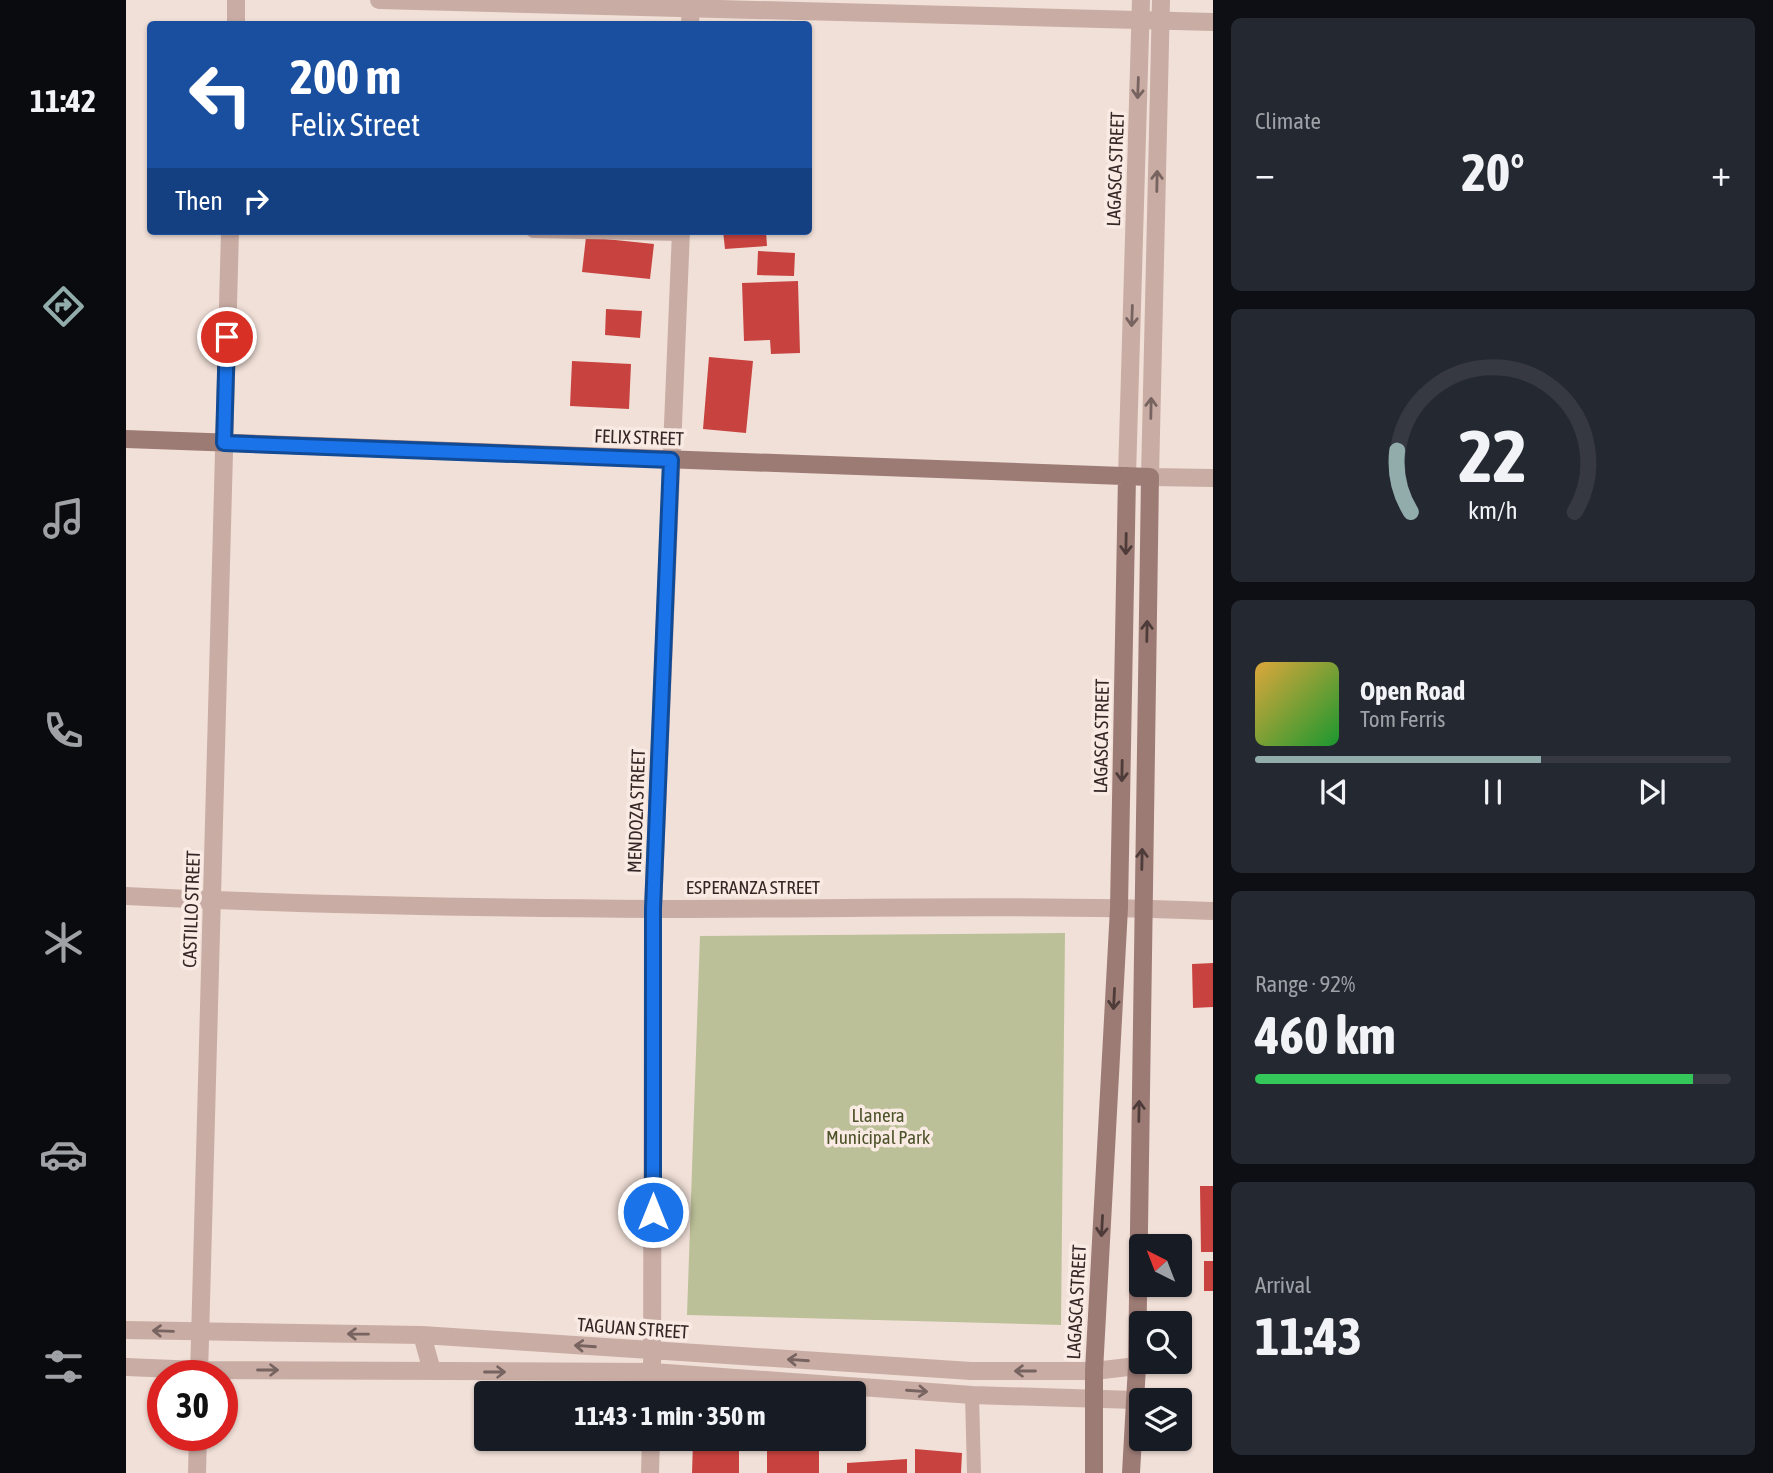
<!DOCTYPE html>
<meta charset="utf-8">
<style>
:root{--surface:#171b24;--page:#242831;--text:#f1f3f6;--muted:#9ea1a6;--line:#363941;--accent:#91acaa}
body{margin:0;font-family:"Asap Condensed",sans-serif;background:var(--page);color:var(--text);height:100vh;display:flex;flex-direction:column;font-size:26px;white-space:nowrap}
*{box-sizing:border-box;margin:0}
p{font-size:23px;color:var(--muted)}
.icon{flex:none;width:38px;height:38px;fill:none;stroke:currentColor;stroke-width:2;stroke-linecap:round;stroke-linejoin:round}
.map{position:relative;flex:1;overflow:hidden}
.details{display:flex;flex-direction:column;gap:18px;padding:18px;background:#0d0f14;width:560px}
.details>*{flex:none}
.top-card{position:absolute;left:21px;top:21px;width:665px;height:214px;border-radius:7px;box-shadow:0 2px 5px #0004;background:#1a4fa0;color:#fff;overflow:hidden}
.needle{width:46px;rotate:318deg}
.fabs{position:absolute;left:1003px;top:1234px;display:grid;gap:14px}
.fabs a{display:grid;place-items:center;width:63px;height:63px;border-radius:7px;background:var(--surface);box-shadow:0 2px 5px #0004;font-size:35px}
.speed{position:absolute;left:21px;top:1360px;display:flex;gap:14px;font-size:35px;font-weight:700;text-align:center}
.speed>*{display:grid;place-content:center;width:91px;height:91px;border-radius:50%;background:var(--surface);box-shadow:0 2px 5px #0004;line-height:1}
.speed .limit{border:10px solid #d22;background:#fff;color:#111}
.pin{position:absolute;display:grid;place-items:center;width:60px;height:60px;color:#fff;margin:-30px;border:4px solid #fff;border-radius:50%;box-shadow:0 2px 7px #0007}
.me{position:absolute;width:77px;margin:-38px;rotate:0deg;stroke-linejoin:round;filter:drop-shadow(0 0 5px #0008)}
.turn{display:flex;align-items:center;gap:24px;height:147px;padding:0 28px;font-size:32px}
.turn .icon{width:91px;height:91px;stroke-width:2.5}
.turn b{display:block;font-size:49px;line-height:60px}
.then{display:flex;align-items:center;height:66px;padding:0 28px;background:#0003;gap:14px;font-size:26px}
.big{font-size:52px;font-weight:700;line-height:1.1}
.details .tile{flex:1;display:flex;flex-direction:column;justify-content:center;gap:10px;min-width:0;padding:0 24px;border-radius:10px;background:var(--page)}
.details .dial{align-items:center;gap:0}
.dial svg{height:182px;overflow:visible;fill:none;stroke:var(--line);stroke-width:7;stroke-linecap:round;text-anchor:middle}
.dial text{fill:var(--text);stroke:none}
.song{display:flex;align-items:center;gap:21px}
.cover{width:84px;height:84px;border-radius:10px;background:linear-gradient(135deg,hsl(40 70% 55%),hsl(130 70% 35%))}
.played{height:7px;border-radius:4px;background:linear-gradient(90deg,var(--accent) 60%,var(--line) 60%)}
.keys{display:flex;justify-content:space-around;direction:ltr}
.heat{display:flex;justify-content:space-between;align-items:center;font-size:38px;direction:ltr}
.charge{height:10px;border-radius:5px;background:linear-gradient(90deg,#34c759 92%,var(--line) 0)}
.trip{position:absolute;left:348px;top:1381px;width:392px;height:70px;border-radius:7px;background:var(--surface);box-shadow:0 2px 5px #0004;font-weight:700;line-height:70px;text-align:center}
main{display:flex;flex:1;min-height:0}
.tab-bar{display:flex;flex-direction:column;width:126px;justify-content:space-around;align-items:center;background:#090b0e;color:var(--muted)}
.tab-bar .icon{width:49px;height:49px}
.tab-bar .selected{color:var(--accent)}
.tab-bar b{font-size:32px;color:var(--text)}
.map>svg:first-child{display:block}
.green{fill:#bbc098}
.building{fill:#c8433f}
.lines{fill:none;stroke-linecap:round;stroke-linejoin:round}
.service{stroke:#c9ada4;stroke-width:14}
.minor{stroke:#c9ada4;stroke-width:18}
.tertiary{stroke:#c9ada4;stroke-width:18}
.secondary{stroke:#9d7b75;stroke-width:18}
.oneway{stroke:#77635f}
.oneway2{stroke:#4e3c3a}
.route-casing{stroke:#114b97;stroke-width:18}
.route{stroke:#1a73e8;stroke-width:12}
.labels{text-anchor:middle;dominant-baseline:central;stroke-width:7;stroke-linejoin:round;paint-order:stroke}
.street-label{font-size:19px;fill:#342726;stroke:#f9ebe4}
.park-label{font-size:19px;fill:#4d5329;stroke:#f9ebe4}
</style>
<main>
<nav class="tab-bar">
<b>11:42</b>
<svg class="icon selected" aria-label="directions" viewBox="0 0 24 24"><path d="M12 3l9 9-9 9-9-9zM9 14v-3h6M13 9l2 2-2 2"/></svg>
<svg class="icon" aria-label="music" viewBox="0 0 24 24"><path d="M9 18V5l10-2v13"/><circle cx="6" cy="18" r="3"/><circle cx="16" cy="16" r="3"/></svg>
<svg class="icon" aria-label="phone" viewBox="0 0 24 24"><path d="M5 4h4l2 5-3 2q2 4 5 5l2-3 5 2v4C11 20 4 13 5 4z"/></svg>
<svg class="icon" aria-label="climate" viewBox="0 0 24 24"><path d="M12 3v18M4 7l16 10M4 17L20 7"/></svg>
<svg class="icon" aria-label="car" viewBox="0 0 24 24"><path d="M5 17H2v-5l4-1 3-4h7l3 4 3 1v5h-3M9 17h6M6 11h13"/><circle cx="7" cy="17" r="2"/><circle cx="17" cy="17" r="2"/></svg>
<svg class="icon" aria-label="filters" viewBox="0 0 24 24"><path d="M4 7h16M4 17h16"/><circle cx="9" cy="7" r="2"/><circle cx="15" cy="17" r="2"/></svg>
</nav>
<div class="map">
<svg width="1087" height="1473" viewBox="0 0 1087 1473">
<rect width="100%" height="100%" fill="#f1e0d8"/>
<path class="green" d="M939 933 935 1325 561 1315 574 936Z"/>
<path class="building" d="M597 231H640L641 246 599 249Z
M460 237 528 244 524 279 456 272Z
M632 251 669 253 668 276 631 275Z
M672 281 674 353 645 354 644 340 618 341 616 283Z
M480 309 516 311 514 338 479 335Z
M583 357 627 361 620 433 577 429Z
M446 361 505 364 503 409 444 406Z
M1087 963V1007L1067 1008 1066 964Z
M1074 1186H1087V1252H1075Z
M1078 1261H1087V1291H1078Z
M567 1442 613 1444V1473H566Z
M789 1449 836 1453 835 1473H789Z
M641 1450 693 1451V1473H641Z
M781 1459V1473H721V1463Z"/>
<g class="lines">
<path class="service" d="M407 231 555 234
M846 1395 848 1473"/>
<path class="minor" d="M1035 0 1024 477 1087 478
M564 24 565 0
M1001 476 1015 0
M0 896C176 905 353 908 530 909 715 909 901 904 1087 911
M0 1330 296 1335 845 1371H968L1011 1366
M296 1335 306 1371
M0 1367 73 1370 527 1372 846 1395 1009 1400
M526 1393 527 909 555 231
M524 1473 525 1438"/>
<path class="tertiary" d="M253 0 1087 22
M110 24V0
M73 1376 104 231
M71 1473 72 1435"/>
<path class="secondary" d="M0 439 1024 477 1011 1366 1005 1473
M968 1473V1371L993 908 1001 476"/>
</g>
<defs><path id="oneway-shaft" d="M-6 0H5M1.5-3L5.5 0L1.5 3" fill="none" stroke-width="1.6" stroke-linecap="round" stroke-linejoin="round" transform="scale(1.75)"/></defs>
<g class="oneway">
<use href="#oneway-shaft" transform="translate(1012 88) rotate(92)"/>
<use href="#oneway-shaft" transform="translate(1031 181) rotate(-89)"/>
<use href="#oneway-shaft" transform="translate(1006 316) rotate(92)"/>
<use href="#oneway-shaft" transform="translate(1025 408) rotate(-89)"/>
<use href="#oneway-shaft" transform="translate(37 1331) rotate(-178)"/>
<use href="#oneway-shaft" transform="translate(232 1334) rotate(-179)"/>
<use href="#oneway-shaft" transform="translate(459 1346) rotate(-176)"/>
<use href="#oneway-shaft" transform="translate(672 1360) rotate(-176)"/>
<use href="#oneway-shaft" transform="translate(142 1370)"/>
<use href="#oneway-shaft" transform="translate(899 1371) rotate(180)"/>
<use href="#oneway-shaft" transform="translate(369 1372)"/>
<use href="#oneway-shaft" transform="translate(791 1391) rotate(4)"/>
</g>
<g class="oneway2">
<use href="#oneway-shaft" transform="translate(1000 544) rotate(91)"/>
<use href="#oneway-shaft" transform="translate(1021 631) rotate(-89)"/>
<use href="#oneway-shaft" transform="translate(996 771) rotate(91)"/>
<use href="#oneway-shaft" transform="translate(1016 859) rotate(-89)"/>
<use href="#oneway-shaft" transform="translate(988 999) rotate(93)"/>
<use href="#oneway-shaft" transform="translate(1013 1111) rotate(-89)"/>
<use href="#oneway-shaft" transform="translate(976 1226) rotate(93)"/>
</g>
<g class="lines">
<defs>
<path id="route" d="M101 337 98 443 545 460 527 909V1212"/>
</defs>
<use href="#route" class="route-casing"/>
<use href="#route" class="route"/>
</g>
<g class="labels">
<g class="street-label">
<text transform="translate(989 169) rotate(-88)">LAGASCA STREET</text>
<text transform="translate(513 437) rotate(2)">FELIX STREET</text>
<text transform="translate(975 736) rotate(-89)">LAGASCA STREET</text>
<text transform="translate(510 811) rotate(-88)">MENDOZA STREET</text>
<text x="627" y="887">ESPERANZA STREET</text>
<text transform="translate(65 909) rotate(-88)">CASTILLO STREET</text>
<text transform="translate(950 1302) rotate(-87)">LAGASCA STREET</text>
<text transform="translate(507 1328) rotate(4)">TAGUAN STREET</text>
</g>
<g class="park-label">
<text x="752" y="1115">Llanera<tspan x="752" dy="22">Municipal Park</tspan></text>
</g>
</g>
</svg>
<div class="fabs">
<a><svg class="needle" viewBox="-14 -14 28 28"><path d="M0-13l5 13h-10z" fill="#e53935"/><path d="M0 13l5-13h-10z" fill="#9ea1a6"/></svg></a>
<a><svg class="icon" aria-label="search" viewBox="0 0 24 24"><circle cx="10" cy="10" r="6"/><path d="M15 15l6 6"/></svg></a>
<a><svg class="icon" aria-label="layers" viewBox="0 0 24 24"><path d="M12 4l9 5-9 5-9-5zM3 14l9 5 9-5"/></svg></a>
</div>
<div class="speed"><div class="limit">30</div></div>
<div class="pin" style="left:101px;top:337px;background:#d93025"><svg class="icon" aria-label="arrive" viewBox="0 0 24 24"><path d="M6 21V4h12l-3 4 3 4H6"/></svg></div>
<svg class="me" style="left:527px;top:1212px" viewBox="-20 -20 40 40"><circle r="17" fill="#1a73e8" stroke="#fff" stroke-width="3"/><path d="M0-11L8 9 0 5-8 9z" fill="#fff"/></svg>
<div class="trip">11:43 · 1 min · 350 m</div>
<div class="top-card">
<div class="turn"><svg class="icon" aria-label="left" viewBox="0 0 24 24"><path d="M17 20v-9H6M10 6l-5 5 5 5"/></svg><div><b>200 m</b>Felix Street</div></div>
<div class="then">Then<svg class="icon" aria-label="right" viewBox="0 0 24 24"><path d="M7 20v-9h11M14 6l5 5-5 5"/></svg></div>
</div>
</div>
<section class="details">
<div class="tile"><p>Climate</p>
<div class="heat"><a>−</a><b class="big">20°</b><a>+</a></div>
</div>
<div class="tile dial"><svg viewBox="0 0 100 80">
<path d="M14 69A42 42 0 1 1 86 69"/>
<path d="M14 69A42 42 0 0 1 8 42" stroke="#91acaa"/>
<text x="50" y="56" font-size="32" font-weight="700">22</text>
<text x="50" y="72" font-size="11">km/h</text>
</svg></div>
<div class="tile">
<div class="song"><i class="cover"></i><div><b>Open Road</b><p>Tom Ferris</p></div></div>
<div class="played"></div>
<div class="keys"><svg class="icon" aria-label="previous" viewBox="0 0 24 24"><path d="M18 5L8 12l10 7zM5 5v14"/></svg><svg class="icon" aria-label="pause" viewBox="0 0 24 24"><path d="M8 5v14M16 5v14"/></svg><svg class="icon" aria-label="next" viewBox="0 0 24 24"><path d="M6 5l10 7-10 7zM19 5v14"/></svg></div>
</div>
<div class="tile"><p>Range · 92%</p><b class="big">460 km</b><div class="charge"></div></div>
<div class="tile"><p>Arrival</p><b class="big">11:43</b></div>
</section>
</main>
